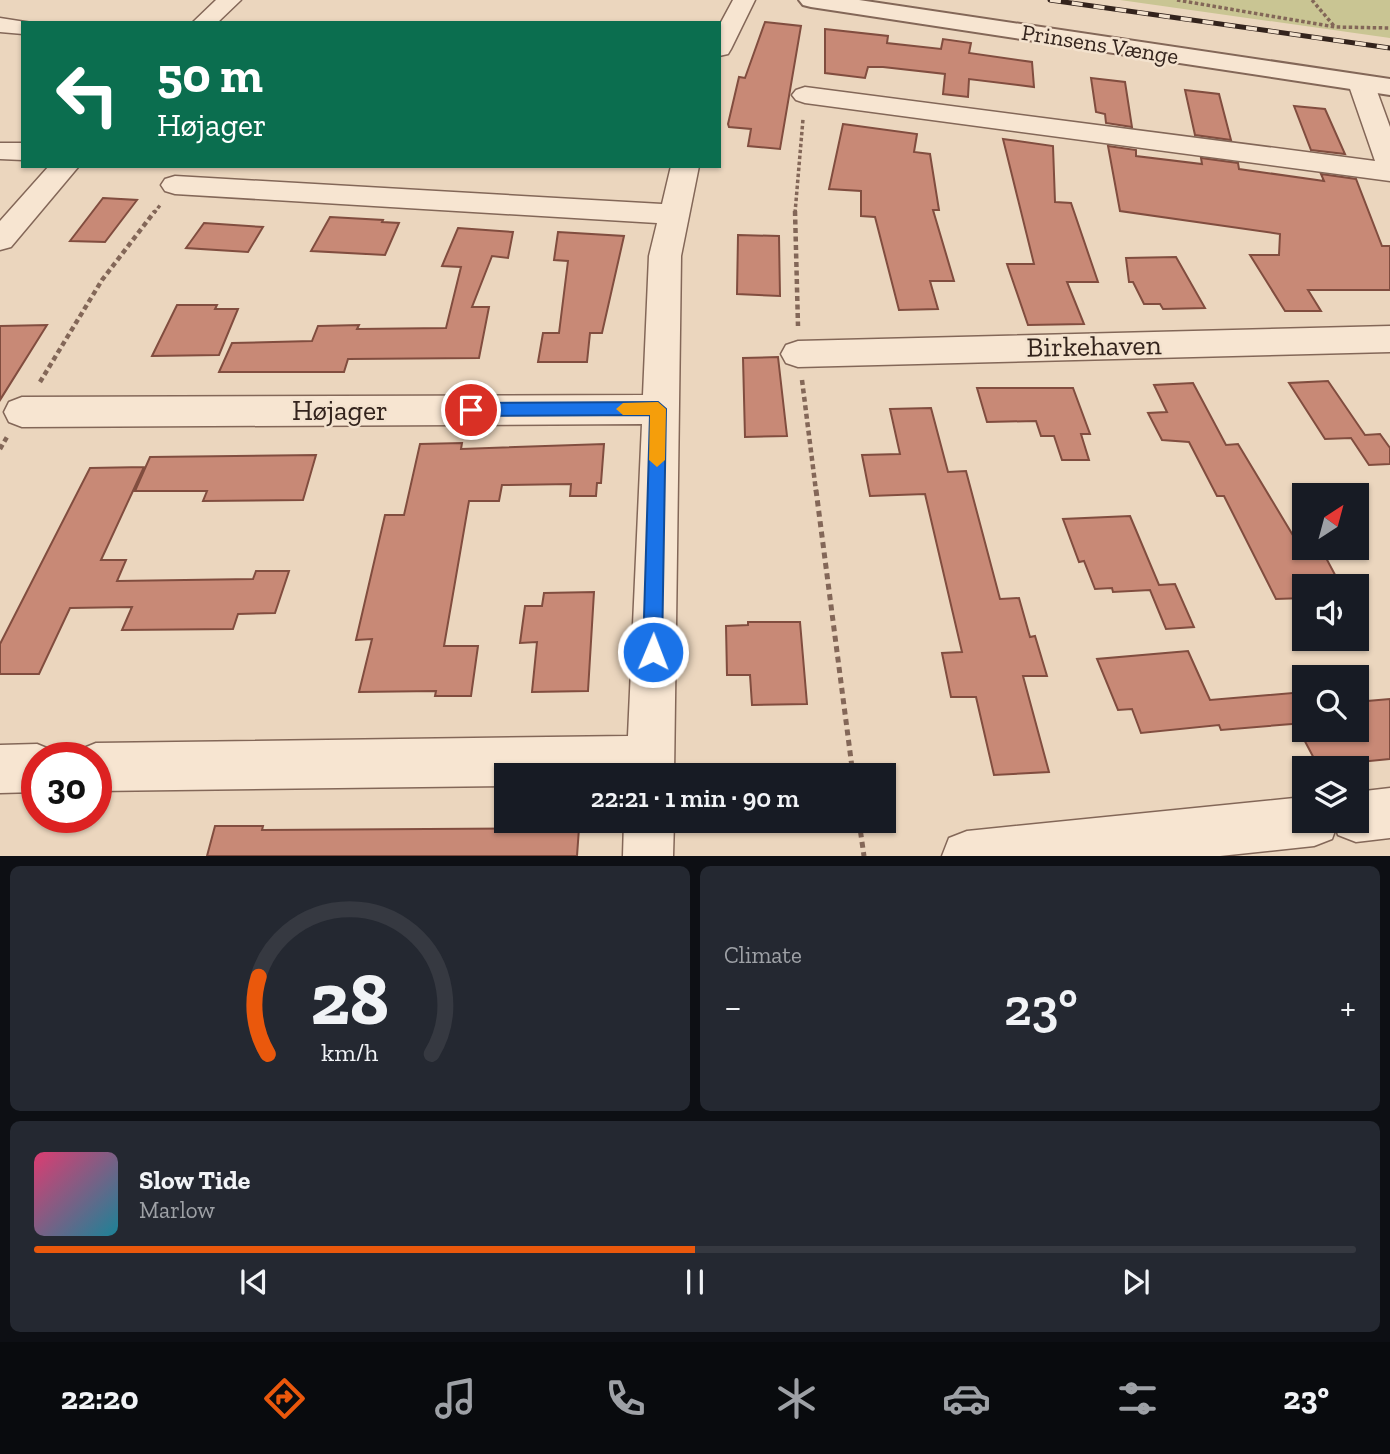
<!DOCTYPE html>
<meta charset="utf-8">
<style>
:root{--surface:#171b24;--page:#242831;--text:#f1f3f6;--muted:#9ea1a6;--line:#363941;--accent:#ea580c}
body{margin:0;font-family:"Zilla Slab",serif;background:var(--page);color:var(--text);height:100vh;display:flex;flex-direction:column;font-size:26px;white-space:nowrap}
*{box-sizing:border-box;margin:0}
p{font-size:23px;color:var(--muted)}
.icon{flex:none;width:38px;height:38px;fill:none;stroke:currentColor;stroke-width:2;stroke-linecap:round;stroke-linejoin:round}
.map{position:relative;height:856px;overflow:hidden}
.sheet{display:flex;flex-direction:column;gap:10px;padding:10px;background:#0d0f14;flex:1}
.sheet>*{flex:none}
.banner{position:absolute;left:21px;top:21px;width:700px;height:147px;border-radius:0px;box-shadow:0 2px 5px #0004;background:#0b6e4f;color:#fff;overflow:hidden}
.needle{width:46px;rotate:36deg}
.buttons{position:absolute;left:1292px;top:483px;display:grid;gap:14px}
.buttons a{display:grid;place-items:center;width:77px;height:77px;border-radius:0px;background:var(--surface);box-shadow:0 2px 5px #0004;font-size:35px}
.speed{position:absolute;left:21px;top:742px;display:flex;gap:14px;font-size:35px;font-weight:700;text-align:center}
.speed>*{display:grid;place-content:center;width:91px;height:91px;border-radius:50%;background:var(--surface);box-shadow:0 2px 5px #0004;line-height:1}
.speed .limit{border:10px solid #d22;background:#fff;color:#111}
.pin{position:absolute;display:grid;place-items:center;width:60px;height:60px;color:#fff;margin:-30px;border:4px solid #fff;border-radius:50%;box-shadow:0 2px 7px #0007}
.me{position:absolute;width:77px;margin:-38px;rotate:1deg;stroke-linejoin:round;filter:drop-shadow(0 0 5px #0008)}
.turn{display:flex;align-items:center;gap:24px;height:147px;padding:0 21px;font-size:32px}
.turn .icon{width:91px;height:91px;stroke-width:2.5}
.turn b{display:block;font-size:49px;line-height:60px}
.big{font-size:52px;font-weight:600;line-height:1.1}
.sheet .card{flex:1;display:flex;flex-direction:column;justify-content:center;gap:10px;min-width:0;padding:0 24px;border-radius:10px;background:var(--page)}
.sheet .dial{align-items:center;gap:0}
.dial svg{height:182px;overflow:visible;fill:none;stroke:var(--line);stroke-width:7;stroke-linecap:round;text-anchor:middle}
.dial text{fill:var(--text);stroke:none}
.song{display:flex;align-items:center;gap:21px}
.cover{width:84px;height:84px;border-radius:10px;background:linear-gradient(135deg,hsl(340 70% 55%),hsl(190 70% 35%))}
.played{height:7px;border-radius:4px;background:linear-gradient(90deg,var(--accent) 50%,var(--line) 50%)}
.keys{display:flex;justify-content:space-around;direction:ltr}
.heat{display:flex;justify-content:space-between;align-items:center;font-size:38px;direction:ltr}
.sheet .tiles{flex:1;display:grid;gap:10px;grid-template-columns:1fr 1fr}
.card:last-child{grid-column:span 2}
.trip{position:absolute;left:494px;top:763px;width:402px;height:70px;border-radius:0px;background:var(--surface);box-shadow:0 2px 5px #0004;font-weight:600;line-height:70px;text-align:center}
.dock{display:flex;height:112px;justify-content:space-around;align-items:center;background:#090b0e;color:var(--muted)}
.dock .icon{width:49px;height:49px}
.dock .current{color:var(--accent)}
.dock b{font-size:32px;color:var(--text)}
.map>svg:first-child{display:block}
.green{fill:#c9c593}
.building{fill:#c88976;stroke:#814d3f;stroke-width:2}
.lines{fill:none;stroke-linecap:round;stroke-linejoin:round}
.minor-casing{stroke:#836758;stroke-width:3}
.tertiary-casing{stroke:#836758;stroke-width:4}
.path-far2{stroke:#836758;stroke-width:3.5;stroke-dasharray:3.5 2.5;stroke-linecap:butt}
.path-far1{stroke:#836758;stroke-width:4.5;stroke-dasharray:5 3.5;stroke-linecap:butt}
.path{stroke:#836758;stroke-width:5;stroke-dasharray:6 4.5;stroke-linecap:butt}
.minor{fill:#f7e5d1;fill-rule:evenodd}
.tertiary{fill:#f7e5d1;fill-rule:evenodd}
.rail-casing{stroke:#33231c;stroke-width:5}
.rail{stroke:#f3e2ce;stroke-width:3.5;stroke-dasharray:11;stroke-linecap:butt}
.route{fill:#1a73e8;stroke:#114b97;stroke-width:2}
.slow{fill:#f59e0b}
.labels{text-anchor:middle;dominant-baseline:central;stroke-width:5;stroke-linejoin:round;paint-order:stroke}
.far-street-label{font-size:23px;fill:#33231c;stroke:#f3e2ce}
.street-label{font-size:28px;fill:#33231c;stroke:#f3e2ce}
</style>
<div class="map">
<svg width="1390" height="856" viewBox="0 0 1390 856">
<rect width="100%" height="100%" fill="#ebd6be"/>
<path class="green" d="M1120 0H1390V38Z"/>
<path class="building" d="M765 22 801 26 780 149 748 146 751 129 729 127 728 124 739 77 745 78Z
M825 29 888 36 887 43 941 49 943 39 971 43 969 53 1032 62 1034 87 969 79 968 97 943 94 945 74 883 67H868L865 78 825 73Z
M1091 78 1125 82 1132 127 1106 123 1105 114 1096 112Z
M1185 90 1219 94 1231 140 1195 135Z
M1294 106 1325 109 1345 154 1311 150Z
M843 124 917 134 914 152 930 154 939 210H933L954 281H930L938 309 899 310 875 217 861 216V191L829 189Z
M1003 139 1053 146 1055 202 1071 203 1098 282H1067L1084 324 1028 325 1007 264H1034Z
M1108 146 1136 150V156L1202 164 1201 158 1238 163 1239 169 1324 181 1321 174 1356 179 1382 246H1390V290H1308L1321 311H1285L1250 255H1279L1280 234 1120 211Z
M103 198 137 200 105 242 70 241Z
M330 217 383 220 382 222 399 223 385 255 311 251Z
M204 223 263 227 248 252 186 248Z
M458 228 513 232 508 258 492 256 472 307H489L479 358 348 359 344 372H219L232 343 312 341 318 326 359 325 357 329 446 328 461 267 442 266Z
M558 232 624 236 602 333H590L587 362H538L543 333H559L568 261 554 260Z
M738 235 779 236 780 296 737 294Z
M1176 257 1205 308 1163 309 1160 304H1144L1133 282H1129L1126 258Z
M177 305H217L215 309H238L219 355 152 356Z
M47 325 0 400V326Z
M778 357 787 436 745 437 743 358Z
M1328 381 1365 435 1380 434 1390 448V464L1369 465 1351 438 1325 439 1289 383Z
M1193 383 1226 445 1238 444 1306 557 1325 556 1341 586H1304V598L1276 599 1224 496H1217L1189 442 1162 440 1148 413 1167 412 1154 385Z
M977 388H1073L1090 434H1081L1089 460H1062L1054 436H1041L1036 421 987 422Z
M931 408 948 472 966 471 1000 599 1019 598 1030 637 1035 636 1047 676H1023L1049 772 994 775 976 697H951L942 653 962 652 925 494 870 496 862 455 900 454 890 409Z
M462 443 461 449 604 444 601 483H597L596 496H570L571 484 502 485 499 501H469L444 646H478L471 696H435L436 691 359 692 372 639 356 640 385 515H404L420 444Z
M316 455 303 500 203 501 207 491H135L150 457Z
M144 467 101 560H126L117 581 253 579 256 571H289L275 613 238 614 233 629 122 630 132 607 70 608 39 674H0V644L90 468Z
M1130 516 1159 585 1175 584 1194 627 1166 629 1150 590 1113 592 1112 588 1095 589 1084 561 1079 562 1063 519Z
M594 592 588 691 532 692 537 642 520 643 525 606H542L544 593Z
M748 622H800L807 704 752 705 750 675H727L726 626 748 625Z
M1188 651 1210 700 1304 692V723L1221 730 1219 725 1141 733 1132 709 1118 710 1097 659Z
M1390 699V759L1318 766 1299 730H1356V702Z
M215 826H263L262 830 579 828 577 856H207Z"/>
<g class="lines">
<defs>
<path id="minor" d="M216 0H241L217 23H192Z
M733 0H755L731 49 728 54 719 56V26Z
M0 18 32 23H23V34L0 32Z
M1361 75 1370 78 1374 83 1390 127V181L805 103 796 100 792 95 796 90 805 87 1375 161 1348 83 1352 78Z
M0 143H23V160L0 159Z
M49 166H79L11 247 0 250V221Z
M671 166H699L681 256 674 775H506V786L96 791V758H76L79 750 96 743 628 736 642 424 22 427 9 422 4 412 9 402 22 397 643 395 649 256 657 223 175 194 165 191 161 185 165 179 175 176 662 204Z
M1390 326V352L798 367 786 363 781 354 786 345 798 341Z
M37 744 54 751 57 758H37V792L0 793V745Z
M1390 788V838L1356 842 1338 835 1336 828 1332 839 1314 846 1220 856H942L949 838 967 831 1304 797V821H1356V792Z
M624 821H674L673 856H623Z"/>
<path id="tertiary" d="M799 0H859L1390 79V95L811 7 803 5Z"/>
</defs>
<use href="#minor" class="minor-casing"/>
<use href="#tertiary" class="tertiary-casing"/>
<path class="path-far2" d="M1177 0 1335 27 1390 28
M1312 0 1334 26
M154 213 161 204
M795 213 803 119"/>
<path class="path-far1" d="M795 211 798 326
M802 380 816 491
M40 382 102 280 155 211
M0 449 7 437"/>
<path class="path" d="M816 490 853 775
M859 821 864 856"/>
<use href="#minor" class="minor"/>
<use href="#tertiary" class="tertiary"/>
<defs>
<path id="rail" d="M1050 0 1390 48"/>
</defs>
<use href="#rail" class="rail-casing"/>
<use href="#rail" class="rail"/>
</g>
<path class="route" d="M658 402 666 409 662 652 659 658 653 661 646 658 643 652 650 415 471 416 463 410 471 403Z"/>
<path class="slow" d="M658 402 666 409 665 460 657 467 649 460 650 415H623L616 409 623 403Z"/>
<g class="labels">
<g class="far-street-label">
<text transform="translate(1100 44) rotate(9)">Prinsens Vænge</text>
</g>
<g class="street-label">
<text transform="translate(1094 346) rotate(-1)">Birkehaven</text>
<text x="340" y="410">Højager</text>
</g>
</g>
</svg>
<div class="buttons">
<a><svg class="needle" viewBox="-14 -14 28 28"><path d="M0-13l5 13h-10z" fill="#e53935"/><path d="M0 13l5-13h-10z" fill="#9ea1a6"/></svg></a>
<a><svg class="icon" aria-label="sound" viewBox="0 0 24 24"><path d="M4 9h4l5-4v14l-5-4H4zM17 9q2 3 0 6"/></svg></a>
<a><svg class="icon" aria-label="search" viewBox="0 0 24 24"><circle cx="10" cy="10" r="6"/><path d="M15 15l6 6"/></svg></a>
<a><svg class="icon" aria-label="layers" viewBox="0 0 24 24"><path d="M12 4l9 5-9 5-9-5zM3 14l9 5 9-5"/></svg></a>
</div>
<div class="speed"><div class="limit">30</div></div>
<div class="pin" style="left:471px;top:410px;background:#d93025"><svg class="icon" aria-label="arrive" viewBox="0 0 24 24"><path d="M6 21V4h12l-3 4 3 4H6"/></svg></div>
<svg class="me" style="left:653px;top:652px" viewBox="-20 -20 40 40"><circle r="17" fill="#1a73e8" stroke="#fff" stroke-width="3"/><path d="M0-11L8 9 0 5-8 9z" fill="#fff"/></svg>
<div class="trip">22:21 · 1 min · 90 m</div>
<div class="banner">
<div class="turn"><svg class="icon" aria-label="left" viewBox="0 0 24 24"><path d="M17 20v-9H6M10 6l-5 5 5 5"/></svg><div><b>50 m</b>Højager</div></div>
</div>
</div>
<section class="sheet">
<div class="tiles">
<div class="card dial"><svg viewBox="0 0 100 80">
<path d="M14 69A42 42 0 1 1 86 69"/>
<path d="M14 69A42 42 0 0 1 10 35" stroke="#ea580c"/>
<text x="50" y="56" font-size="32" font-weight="700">28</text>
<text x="50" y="72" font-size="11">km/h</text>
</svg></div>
<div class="card"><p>Climate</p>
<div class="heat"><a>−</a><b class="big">23°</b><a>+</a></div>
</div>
<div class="card">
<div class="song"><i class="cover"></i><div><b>Slow Tide</b><p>Marlow</p></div></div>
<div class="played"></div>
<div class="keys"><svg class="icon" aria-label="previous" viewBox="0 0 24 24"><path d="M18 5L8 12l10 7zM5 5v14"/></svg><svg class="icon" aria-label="pause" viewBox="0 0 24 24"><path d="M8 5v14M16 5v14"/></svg><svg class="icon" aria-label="next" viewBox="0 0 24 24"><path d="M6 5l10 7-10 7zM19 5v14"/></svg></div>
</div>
</div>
</section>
<nav class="dock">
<b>22:20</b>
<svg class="icon current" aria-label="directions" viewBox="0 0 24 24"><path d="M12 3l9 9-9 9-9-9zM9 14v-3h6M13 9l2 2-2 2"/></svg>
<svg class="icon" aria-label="music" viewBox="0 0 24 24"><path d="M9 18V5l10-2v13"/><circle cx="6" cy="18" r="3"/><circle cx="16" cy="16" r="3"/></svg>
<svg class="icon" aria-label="phone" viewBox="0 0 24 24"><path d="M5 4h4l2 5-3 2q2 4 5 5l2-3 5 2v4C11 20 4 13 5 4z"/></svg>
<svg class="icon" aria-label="climate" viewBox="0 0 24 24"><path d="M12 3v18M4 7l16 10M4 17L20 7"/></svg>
<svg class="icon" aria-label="car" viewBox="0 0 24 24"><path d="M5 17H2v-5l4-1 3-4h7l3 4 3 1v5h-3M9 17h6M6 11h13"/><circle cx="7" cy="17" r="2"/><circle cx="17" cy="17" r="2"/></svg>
<svg class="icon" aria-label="filters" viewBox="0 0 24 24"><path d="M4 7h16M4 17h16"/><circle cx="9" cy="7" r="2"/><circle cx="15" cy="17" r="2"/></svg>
<b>23°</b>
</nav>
